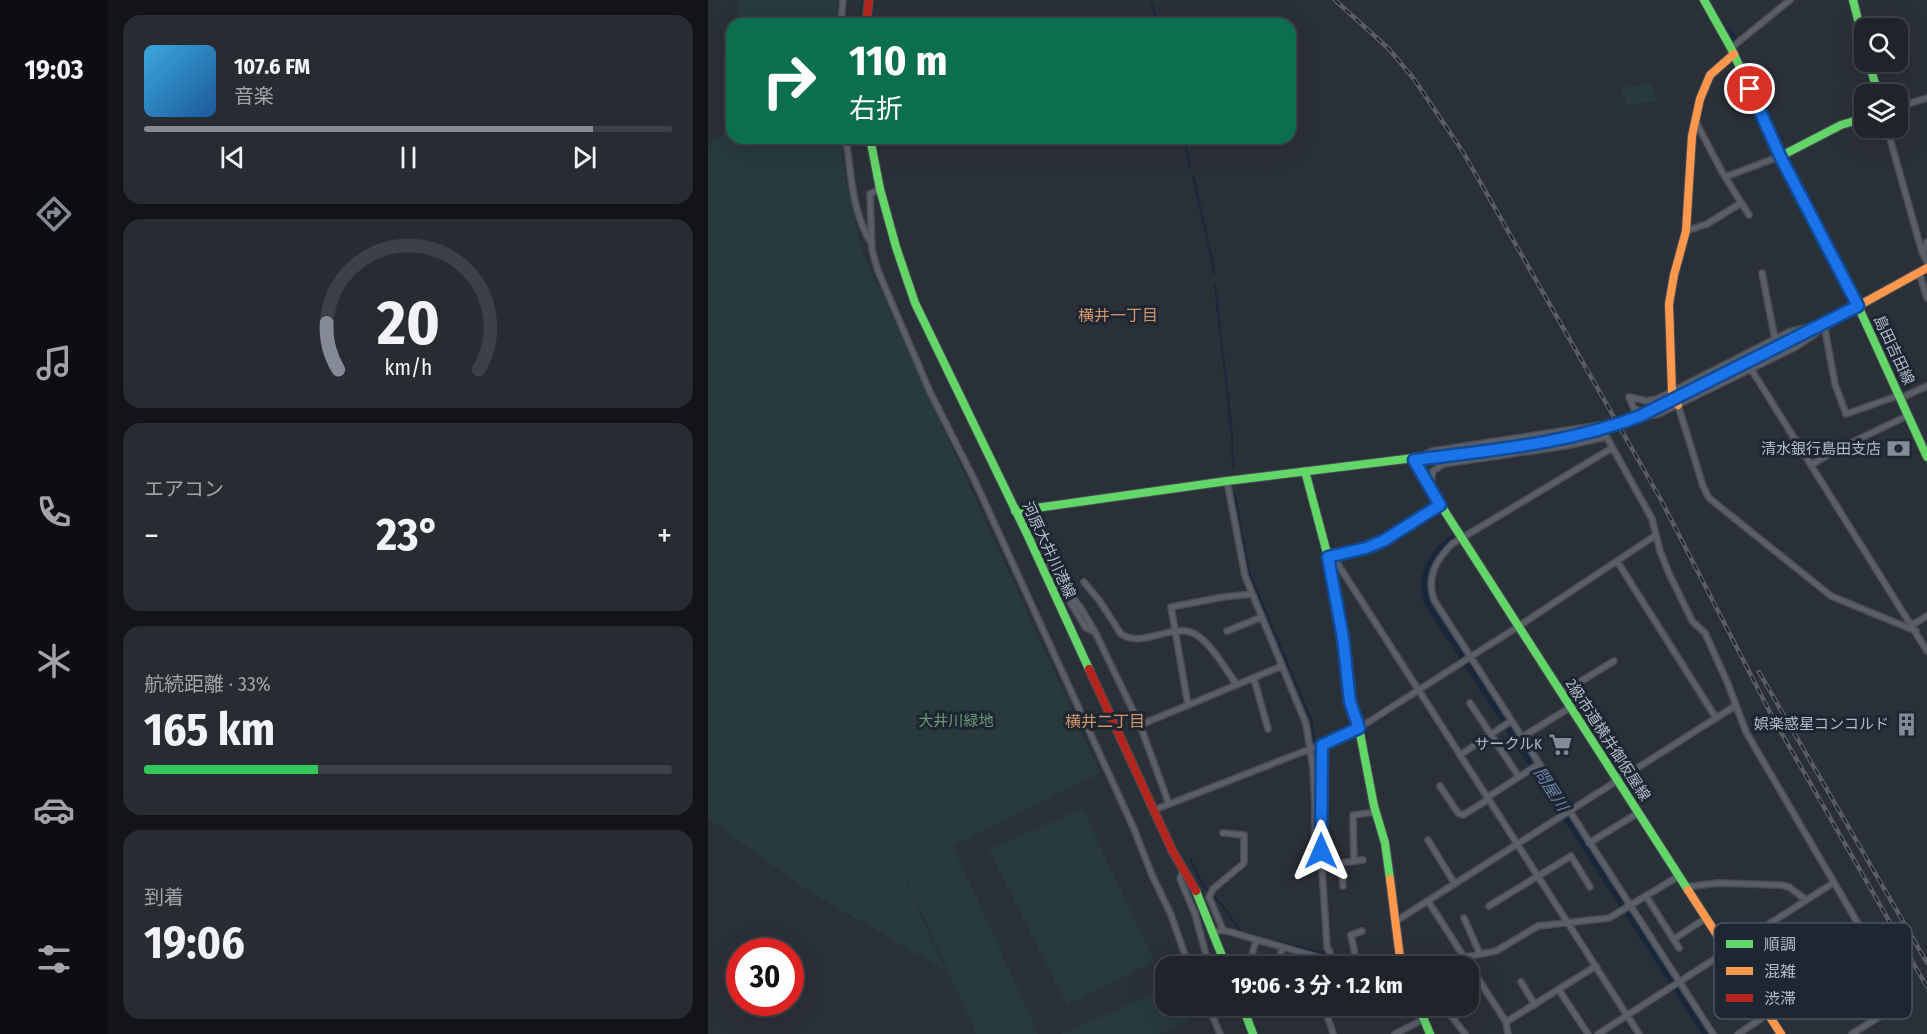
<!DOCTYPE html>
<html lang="ja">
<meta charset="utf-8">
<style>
:root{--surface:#20242a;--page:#282c32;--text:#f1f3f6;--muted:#a2a4a8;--line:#3d4147;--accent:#848b96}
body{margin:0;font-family:"Fira Sans Condensed","Noto Sans JP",sans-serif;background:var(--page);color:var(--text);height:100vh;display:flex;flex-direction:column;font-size:22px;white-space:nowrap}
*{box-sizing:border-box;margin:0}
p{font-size:20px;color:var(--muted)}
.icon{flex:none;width:33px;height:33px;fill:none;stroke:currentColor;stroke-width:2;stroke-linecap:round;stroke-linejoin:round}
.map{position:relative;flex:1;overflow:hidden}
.details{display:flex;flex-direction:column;gap:15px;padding:15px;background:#121417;width:600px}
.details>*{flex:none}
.top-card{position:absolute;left:18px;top:18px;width:570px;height:126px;border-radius:18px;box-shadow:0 6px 24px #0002,0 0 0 2px var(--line);background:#0b6e4f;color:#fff;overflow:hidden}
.controls{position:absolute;left:1146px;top:18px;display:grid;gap:12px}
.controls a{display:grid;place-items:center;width:54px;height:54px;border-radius:12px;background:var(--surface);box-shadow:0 6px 24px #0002,0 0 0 2px var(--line);font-size:30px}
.speed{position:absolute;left:18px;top:938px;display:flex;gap:12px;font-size:30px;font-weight:700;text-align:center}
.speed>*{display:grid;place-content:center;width:78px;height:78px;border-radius:50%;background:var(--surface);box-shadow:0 6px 24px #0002,0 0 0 2px var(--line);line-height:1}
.speed .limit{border:9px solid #d22;background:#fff;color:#111}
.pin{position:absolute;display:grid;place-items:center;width:51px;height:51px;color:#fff;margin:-26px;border:3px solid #fff;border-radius:50%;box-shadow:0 2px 6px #0007}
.me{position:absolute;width:66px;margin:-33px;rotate:0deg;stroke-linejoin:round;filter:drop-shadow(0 0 4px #0008)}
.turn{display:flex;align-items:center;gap:21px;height:126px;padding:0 24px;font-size:27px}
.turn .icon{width:78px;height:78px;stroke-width:2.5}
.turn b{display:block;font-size:42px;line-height:51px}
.big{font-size:45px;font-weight:700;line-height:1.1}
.details .card{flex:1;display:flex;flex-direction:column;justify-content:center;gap:9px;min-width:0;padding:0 21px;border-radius:18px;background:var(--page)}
.details .dial{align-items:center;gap:0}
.dial svg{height:156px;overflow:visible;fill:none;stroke:var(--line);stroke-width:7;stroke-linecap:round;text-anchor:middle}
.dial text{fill:var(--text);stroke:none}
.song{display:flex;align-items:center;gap:18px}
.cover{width:72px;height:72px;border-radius:9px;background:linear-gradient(135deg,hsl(200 70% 55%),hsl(210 70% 35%))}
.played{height:6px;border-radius:3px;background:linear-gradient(90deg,var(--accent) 85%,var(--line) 85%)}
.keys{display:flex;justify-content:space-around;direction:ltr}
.heat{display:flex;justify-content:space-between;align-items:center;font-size:33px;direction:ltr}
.charge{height:9px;border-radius:4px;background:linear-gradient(90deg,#34c759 33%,var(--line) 0)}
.trip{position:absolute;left:447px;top:956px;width:324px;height:60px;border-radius:18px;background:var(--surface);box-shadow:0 6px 24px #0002,0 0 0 2px var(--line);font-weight:700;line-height:60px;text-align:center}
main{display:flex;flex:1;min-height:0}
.tab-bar{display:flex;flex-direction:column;width:108px;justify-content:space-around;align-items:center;background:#0d0e11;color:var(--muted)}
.tab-bar .icon{width:42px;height:42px}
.tab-bar .active{color:var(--accent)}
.tab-bar b{font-size:27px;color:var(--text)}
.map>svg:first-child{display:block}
.green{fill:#273a3e}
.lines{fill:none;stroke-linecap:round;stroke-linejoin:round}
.stream{stroke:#19273c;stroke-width:2}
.river{stroke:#19273c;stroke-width:12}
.street-casing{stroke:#484c55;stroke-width:8}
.fast-casing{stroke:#484c55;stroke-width:10}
.slow-casing{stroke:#484c55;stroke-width:10}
.jam-casing{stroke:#484c55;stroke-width:10}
.street{stroke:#5a5e66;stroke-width:5}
.fast{stroke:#63d668;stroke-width:8}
.slow{stroke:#ff974d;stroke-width:8}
.jam{stroke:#b3261e;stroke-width:8}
.rail-casing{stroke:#595d64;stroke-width:4.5}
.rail{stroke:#1d2633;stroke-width:2;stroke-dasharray:7;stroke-linecap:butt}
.fast-bridge-casing{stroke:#484c55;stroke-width:10;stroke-linecap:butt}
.fast-bridge{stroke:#63d668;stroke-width:8}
.route-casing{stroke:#114b97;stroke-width:15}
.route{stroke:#1a73e8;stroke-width:10}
.labels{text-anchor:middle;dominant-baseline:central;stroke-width:6;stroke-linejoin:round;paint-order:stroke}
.street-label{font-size:15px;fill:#b4bcc9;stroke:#1d2633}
.poi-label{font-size:15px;fill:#b4bcc9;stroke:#1d2633;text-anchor:end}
.park-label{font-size:15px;fill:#6b9a76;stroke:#1d2633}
.neighbourhood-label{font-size:16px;fill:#d59563;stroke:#1d2633}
.water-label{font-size:16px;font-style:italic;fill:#6d86a8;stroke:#1d2633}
.key{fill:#1d2633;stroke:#4a5360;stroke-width:1.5}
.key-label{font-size:16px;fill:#b4bcc9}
</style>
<main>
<nav class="tab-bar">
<b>19:03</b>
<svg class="icon active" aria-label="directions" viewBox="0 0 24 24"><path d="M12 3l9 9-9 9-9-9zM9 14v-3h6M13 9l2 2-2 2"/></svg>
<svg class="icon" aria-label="music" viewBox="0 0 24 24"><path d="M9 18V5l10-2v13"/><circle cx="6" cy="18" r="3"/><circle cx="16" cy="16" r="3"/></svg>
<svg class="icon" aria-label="phone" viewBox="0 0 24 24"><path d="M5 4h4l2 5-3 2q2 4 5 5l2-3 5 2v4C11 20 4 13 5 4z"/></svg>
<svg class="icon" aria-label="climate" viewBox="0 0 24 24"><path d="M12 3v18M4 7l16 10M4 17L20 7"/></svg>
<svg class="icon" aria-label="car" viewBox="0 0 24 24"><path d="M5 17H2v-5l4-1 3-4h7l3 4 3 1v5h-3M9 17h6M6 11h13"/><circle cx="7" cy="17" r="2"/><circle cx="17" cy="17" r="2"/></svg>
<svg class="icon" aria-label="filters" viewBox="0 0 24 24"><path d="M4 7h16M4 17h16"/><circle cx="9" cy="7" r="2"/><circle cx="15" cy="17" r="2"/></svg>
</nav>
<section class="details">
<div class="card">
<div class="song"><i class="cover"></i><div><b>107.6 FM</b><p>音楽</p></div></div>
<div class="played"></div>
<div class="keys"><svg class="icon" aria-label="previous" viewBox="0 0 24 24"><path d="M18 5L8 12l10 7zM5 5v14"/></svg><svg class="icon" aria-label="pause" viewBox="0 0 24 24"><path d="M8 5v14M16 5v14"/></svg><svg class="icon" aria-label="next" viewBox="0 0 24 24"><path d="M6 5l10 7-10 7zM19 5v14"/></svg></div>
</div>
<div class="card dial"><svg viewBox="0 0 100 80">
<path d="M14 69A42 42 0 1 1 86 69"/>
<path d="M14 69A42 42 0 0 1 8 45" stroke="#848b96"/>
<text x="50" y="56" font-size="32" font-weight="700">20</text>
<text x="50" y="72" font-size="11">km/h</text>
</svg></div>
<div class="card"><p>エアコン</p>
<div class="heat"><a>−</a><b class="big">23°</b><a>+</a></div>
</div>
<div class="card"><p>航続距離 · 33%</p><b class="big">165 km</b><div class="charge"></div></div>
<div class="card"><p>到着</p><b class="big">19:06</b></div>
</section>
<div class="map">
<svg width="1219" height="1034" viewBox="0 0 1219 1034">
<rect width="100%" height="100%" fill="#2a3038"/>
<path class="green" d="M30 0H129L128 24H28Z
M24 81V138H133L135 162 152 246 392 773 245 846 330 1034H269L181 842 237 970 97 889 0 818V143L24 129 22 106Z
M944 83 949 101 919 105 913 88Z
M374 808 446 961 359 1005 281 850Z
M457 989 458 1005H474L481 1020 451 1034H353Z"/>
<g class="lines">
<path class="stream" d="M443 0 449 24
M476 138 482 167
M485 176 503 255 506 274
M507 285 524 435 525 468
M526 492 541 572 604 722 608 765 611 835
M482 859 495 885 515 906 533 932 665 966
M611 867 617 966
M731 1005 754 1034
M621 1014 625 1019 628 1034"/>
<path class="river" d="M1020 34 1023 39
M744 542C724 557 715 575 721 600L1001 1034"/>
<defs>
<path id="street" d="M133 24 135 0
M1023 48 1082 0
M1190 107 1219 98
M987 120 1014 172 1041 215
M1179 128 1214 252 1219 262
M138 138C143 174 144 212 163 243
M1017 177 1073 156
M172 189 162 194 164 250 170 271 222 392 267 481 426 829 444 875 463 915 481 966
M978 231 999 224 1033 203
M1215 253 1219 242
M1211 272 1219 298
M1054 273 1067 339
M1116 324 1127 384 1138 414 1192 395
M1043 369 1219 651
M921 397 926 409 945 415 951 414 1088 347 1107 334 1115 325
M921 397 939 401 949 399 1081 332 1105 326
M1193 398 1219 386
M970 405 995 486 1001 498 1123 596 1208 631
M904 448 744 544C728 560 718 577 726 600L1005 1034
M716 455 724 451 892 425 944 519 952 551 960 571 984 621 997 633 1020 684 1038 732 1159 939
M1103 465 1128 450 1201 415
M519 481 537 576 598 724 605 768 607 808 606 858 614 859
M722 487 725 471 736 464 857 446 898 437
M331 535 343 554 341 558 343 568 374 610 387 632
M624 555 658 548 675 541 732 505
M620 557 624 555 931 1034
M909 561 1008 718
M342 578 361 600 378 628 387 632 432 725 461 804
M376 582 391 600 413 634C435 649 463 622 487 634 503 643 518 670 529 685
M1204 625 1219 616
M519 631 554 617
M546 679 560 729
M854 693 906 661
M762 703 811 777
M480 705 463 607 515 597 544 594
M432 725 574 666
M814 737 863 707
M614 745 613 851 619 948 622 952V961
M752 755 803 721
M732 786 750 813 755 815 781 799
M780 797 831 764
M446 810 602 749 651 728 811 626 948 535
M720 840 747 884
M881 843 930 813
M646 861 645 815 668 812
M475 871 472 879 487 914 501 966
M635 886 633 863 655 860
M978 887 1010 883 1073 885 1081 887 1098 900
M938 896 971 948
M720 901 798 1022 800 1034
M781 906 863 856 882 887
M756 918 772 954
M688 921 1027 706
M515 930 501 897 505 889 536 863V835L515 833
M505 932 515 930 641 966
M966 939 998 918
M541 966 548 940
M570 966 574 948
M600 966 602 956
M647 966 648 960 643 935 654 931
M711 966 788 951 830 926 901 918 971 876
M813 982 827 1005
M851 990 880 1034
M500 1005 512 1034
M586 1005 617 1013
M617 1005C617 1015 623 1023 625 1034
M735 1005 757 1034
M798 1022 888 966
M687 1034 716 1019
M890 1034 1125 883
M1030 1034 1060 1014
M1144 1034 1193 1003"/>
<path id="fast" d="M996 0 1023 48 1073 156 1150 306 1219 457
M1145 0 1156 43
M1161 62 1170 94
M162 138 172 189 188 247 207 303 319 534 381 669
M1073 156 1133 125 1156 118
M1000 382 1150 306
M707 460 716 479 980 890
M597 471 620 557 635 638 642 702 651 728 666 806 677 843 682 879
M307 511 519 481 819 444
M488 891 518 966
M534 1005 545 1034
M710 1005 722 1034
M1060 1014 1107 984 1108 980 1114 977 1150 978C1158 986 1160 996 1153 1004L1142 1006 1121 985 1107 984"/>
<path id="slow" d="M1150 306 1219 268
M970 405 964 392 961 304 966 275 978 231 984 136 992 99 1002 75 1026 54
M682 879 693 966
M980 890 1073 1034"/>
<path id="jam" d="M158 24 161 0
M381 669 464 850 488 891"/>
</defs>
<use href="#street" class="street-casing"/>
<use href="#fast" class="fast-casing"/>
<use href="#slow" class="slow-casing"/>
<use href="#jam" class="jam-casing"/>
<use href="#street" class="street"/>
<use href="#fast" class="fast"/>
<use href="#slow" class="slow"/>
<use href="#jam" class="jam"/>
<defs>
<path id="rail" d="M627 0 681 49 706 79 755 152 952 498 1066 720 1219 987
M1051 672 1219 963"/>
</defs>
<use href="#rail" class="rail-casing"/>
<use href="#rail" class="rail"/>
<defs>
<path id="fast-bridge" d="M819 444C847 440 875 436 902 427 936 416 968 398 1000 382"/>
</defs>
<use href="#fast-bridge" class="fast-bridge-casing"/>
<use href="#fast-bridge" class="fast-bridge"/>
</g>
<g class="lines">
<defs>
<path id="route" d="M613 851 614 745 651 728 642 702 635 638 620 557 658 548 675 541 732 505 706 460C782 450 860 444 932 416L1150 306 1072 156 1042 89"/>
</defs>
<use href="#route" class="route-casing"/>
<use href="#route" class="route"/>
</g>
<defs>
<symbol id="bank-bare" viewBox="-9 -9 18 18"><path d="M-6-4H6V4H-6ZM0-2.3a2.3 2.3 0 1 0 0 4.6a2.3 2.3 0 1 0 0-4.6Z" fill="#848b96" stroke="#1d2633" stroke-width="2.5" paint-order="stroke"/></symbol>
<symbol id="building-bare" viewBox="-9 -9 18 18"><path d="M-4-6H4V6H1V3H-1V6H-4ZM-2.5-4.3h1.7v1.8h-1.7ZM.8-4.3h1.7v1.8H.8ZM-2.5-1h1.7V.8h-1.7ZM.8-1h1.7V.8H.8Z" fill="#848b96" stroke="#1d2633" stroke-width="2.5" paint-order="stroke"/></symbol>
<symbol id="supermarket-bare" viewBox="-9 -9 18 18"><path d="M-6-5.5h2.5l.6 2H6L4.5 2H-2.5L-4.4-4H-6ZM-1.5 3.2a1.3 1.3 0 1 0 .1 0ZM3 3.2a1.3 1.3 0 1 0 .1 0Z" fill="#848b96" stroke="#1d2633" stroke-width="2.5" paint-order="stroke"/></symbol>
</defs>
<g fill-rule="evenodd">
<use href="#bank-bare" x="1174" y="432" width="33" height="33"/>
<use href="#building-bare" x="1182" y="708" width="33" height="33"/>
<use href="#supermarket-bare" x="836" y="728" width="33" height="33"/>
</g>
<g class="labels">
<g class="street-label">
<text transform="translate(1186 350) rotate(65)">島田吉田線</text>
<text transform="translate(341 550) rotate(65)">河原大井川港線</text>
<text transform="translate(900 740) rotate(57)">2級市道横井御仮屋線</text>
</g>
<g class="poi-label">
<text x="1173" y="449">清水銀行島田支店</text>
<text x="1181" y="724">娯楽惑星コンコルド</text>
<text x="834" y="744">サークルK</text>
</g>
<g class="park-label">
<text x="248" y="721">大井川緑地</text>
</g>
<g class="neighbourhood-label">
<text x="410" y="315">横井一丁目</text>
<text x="397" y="721">横井二丁目</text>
</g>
<g class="water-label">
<text transform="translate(843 789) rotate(57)">問屋川</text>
</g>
</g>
<rect x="1006" y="923" width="198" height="96" rx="9" class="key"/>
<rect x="1018" y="940" width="27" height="8" fill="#63d668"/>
<rect x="1018" y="967" width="27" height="8" fill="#ff974d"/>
<rect x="1018" y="994" width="27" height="8" fill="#b3261e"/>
<g class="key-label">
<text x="1056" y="950">順調</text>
<text x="1056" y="977">混雑</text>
<text x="1056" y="1004">渋滞</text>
</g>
</svg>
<div class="controls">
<a><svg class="icon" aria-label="search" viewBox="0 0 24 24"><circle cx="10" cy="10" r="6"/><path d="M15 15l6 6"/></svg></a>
<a><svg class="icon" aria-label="layers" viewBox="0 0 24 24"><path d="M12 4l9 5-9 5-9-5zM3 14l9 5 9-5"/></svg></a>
</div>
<div class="speed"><div class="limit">30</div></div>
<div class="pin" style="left:1042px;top:89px;background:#d93025"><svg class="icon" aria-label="arrive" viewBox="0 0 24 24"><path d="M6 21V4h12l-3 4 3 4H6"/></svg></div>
<svg class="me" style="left:613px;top:851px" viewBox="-20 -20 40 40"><path d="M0-17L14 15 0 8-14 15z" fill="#1a73e8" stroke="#fff" stroke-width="4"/></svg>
<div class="trip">19:06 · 3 分 · 1.2 km</div>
<div class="top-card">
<div class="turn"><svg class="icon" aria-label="right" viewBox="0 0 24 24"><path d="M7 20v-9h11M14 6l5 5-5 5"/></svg><div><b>110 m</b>右折</div></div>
</div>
</div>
</main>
